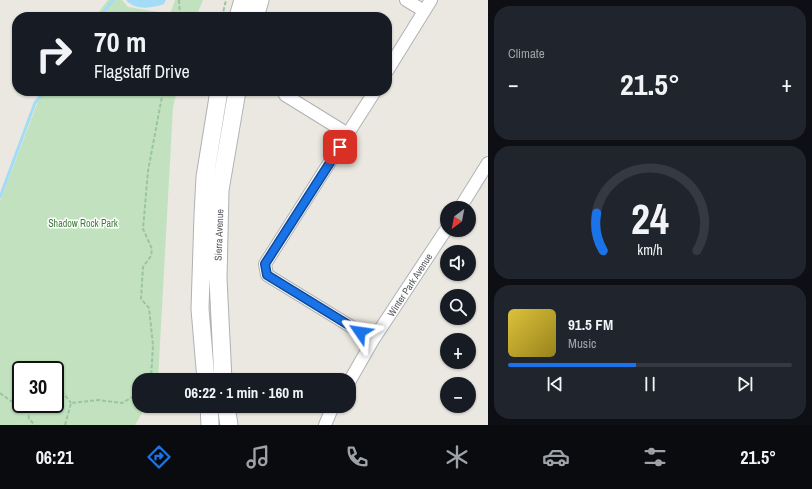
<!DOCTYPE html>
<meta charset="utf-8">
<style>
:root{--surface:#171b24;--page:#20242c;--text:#f1f3f6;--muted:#9ea1a6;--line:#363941;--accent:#1a73e8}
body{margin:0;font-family:"Archivo Narrow",sans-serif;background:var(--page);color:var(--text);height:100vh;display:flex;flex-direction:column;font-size:15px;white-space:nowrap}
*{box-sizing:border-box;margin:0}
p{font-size:13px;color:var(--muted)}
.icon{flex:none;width:22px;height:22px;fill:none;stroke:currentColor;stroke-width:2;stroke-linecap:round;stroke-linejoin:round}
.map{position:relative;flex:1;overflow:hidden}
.panel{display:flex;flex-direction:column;gap:6px;padding:6px;background:#0d0f14;width:324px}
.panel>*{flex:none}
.banner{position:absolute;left:12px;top:12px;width:380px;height:84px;border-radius:16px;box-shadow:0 1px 3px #0004;background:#171b24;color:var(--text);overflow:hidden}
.needle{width:26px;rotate:212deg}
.tools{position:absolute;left:440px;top:201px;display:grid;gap:8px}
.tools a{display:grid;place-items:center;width:36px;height:36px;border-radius:50%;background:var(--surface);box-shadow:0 1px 3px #0004;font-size:20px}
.speed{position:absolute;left:12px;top:361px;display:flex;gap:8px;font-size:20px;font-weight:700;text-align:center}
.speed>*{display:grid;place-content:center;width:52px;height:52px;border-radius:50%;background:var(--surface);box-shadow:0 1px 3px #0004;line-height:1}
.speed .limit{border:2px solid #111;border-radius:6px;background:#fff;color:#111}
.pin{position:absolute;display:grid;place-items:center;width:34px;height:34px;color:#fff;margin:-17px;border-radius:8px;box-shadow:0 2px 6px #0006}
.me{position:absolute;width:44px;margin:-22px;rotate:302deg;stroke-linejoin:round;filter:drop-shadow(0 0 3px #0008)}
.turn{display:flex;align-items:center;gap:14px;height:84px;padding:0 16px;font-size:18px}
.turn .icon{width:52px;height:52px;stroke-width:2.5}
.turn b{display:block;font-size:28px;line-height:34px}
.big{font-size:30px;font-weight:800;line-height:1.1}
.panel .widget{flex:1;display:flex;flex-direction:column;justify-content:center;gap:6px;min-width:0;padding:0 14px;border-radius:16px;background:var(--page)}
.panel .dial{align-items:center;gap:0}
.dial svg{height:104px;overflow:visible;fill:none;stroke:var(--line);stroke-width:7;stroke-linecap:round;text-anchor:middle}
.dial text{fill:var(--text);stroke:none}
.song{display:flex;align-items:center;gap:12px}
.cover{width:48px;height:48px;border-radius:6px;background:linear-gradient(135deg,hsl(50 70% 55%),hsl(50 70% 35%))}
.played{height:4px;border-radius:2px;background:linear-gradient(90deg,var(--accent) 45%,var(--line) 45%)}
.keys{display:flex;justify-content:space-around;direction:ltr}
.heat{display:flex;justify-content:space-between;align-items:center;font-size:22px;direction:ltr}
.trip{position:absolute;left:132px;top:373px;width:224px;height:40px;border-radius:16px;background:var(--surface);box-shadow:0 1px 3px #0004;font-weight:800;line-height:40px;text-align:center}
.menu{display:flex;height:64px;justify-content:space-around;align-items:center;background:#090b0e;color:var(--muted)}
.menu .icon{width:28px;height:28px}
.menu .selected{color:var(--accent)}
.menu b{font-size:18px;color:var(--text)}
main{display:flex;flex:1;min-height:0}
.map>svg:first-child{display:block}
.green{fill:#c2e2bf;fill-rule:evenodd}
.water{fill:#a4dcf8}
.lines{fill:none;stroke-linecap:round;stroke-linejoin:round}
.stream{stroke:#a4dcf8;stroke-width:3}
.street-casing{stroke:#afb2b6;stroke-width:14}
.secondary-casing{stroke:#aeb1b6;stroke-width:19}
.path{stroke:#9ac4a2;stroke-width:2;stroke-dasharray:4 2;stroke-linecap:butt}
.street{stroke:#fff;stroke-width:12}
.secondary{stroke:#fff;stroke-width:17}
.route-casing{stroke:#114b97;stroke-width:10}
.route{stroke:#1a73e8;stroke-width:7}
.labels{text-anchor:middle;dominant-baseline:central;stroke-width:3;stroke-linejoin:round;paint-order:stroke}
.park-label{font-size:10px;fill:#3d7f3a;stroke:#fff}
.street-label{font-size:10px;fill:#595d61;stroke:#fff}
</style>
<main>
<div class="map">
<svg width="488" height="425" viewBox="0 0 488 425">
<rect width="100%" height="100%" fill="#ebe8e1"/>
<path class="green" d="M108 0H122L128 7 170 14 175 0H203L196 17H95Z
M42 91H177L173 107 158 380H139V406H146L135 425H0V201ZM21 370H55V404H21Z"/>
<path class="water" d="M126 0H166L164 4C152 8 136 11 126 0Z"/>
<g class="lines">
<path class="stream" d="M100 17 113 0
M0 197 35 103 44 91"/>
<defs>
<path id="street" d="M406 0 424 11
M387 71 431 0
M285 95 348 134
M460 208 488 163
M373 340 267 275 265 264 375 91
M349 382 373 340 447 228
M325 425 333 406"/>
<path id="secondary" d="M238 17 243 0
M255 17 260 0
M206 380 200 309 203 215 205 177 219 91
M223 380 218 279 220 190 237 91
M209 406 210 425
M226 406 229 425"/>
</defs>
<use href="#street" class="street-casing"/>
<use href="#secondary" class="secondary-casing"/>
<path class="path" d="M179 0 180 17
M222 17 226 0
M150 380 151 378 153 345 149 308 141 299 143 267 151 256 152 249 143 229 148 171 163 91
M55 390 64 394 71 403
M0 393 11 401 27 406
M29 404 27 406 29 419 35 425
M65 425 71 403 99 400 122 403 139 393"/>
<use href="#street" class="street"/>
<use href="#secondary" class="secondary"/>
</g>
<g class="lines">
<defs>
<path id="route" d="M340 147 265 264 267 275 360 332"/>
</defs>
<use href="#route" class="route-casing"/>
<use href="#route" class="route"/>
</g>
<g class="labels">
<g class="park-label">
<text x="83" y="223">Shadow Rock Park</text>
</g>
<g class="street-label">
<text transform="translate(219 235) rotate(-88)">Sierra Avenue</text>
<text transform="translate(410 285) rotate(-57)">Winter Park Avenue</text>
</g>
</g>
</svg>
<div class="tools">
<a><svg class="needle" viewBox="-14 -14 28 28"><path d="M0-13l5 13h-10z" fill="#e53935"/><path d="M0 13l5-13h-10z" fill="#9ea1a6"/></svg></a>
<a><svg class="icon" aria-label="sound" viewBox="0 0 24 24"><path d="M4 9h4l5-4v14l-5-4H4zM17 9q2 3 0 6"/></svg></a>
<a><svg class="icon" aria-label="search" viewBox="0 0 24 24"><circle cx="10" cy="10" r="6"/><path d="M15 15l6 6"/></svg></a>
<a>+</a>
<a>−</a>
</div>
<div class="speed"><div class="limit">30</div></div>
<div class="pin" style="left:340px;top:147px;background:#d93025"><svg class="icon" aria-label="arrive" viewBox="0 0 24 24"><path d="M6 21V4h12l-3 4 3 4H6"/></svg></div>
<svg class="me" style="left:360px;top:332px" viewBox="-20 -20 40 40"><path d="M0-17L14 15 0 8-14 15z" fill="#1a73e8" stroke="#fff" stroke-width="4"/></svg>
<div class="trip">06:22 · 1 min · 160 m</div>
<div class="banner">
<div class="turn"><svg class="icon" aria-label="right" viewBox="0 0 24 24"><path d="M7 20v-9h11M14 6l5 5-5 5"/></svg><div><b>70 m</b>Flagstaff Drive</div></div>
</div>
</div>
<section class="panel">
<div class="widget"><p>Climate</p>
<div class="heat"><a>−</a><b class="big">21.5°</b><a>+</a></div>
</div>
<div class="widget dial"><svg viewBox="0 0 100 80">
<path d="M14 69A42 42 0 1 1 86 69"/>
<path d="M14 69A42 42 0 0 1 9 40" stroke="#1a73e8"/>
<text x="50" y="56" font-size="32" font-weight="700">24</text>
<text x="50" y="72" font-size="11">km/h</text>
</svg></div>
<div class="widget">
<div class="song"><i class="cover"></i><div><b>91.5 FM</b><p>Music</p></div></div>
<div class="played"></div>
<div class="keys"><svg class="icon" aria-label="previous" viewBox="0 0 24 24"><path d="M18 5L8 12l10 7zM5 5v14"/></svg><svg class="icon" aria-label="pause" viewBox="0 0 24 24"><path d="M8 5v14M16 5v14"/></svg><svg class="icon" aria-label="next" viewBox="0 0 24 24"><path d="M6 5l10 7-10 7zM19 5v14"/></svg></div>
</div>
</section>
</main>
<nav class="menu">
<b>06:21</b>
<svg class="icon selected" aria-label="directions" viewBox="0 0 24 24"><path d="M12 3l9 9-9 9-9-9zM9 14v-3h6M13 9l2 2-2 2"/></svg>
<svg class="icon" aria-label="music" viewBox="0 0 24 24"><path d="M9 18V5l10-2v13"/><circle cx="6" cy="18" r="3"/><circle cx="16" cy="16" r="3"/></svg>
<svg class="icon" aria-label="phone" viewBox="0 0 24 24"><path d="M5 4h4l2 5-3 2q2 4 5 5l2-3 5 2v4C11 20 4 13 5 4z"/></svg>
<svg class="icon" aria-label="climate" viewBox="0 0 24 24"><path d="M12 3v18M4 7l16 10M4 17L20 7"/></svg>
<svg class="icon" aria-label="car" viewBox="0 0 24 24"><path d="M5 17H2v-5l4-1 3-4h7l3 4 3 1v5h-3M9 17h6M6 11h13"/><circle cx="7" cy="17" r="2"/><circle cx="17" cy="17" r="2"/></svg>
<svg class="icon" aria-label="filters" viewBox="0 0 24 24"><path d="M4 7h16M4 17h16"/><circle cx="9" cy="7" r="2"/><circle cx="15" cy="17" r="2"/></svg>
<b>21.5°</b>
</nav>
